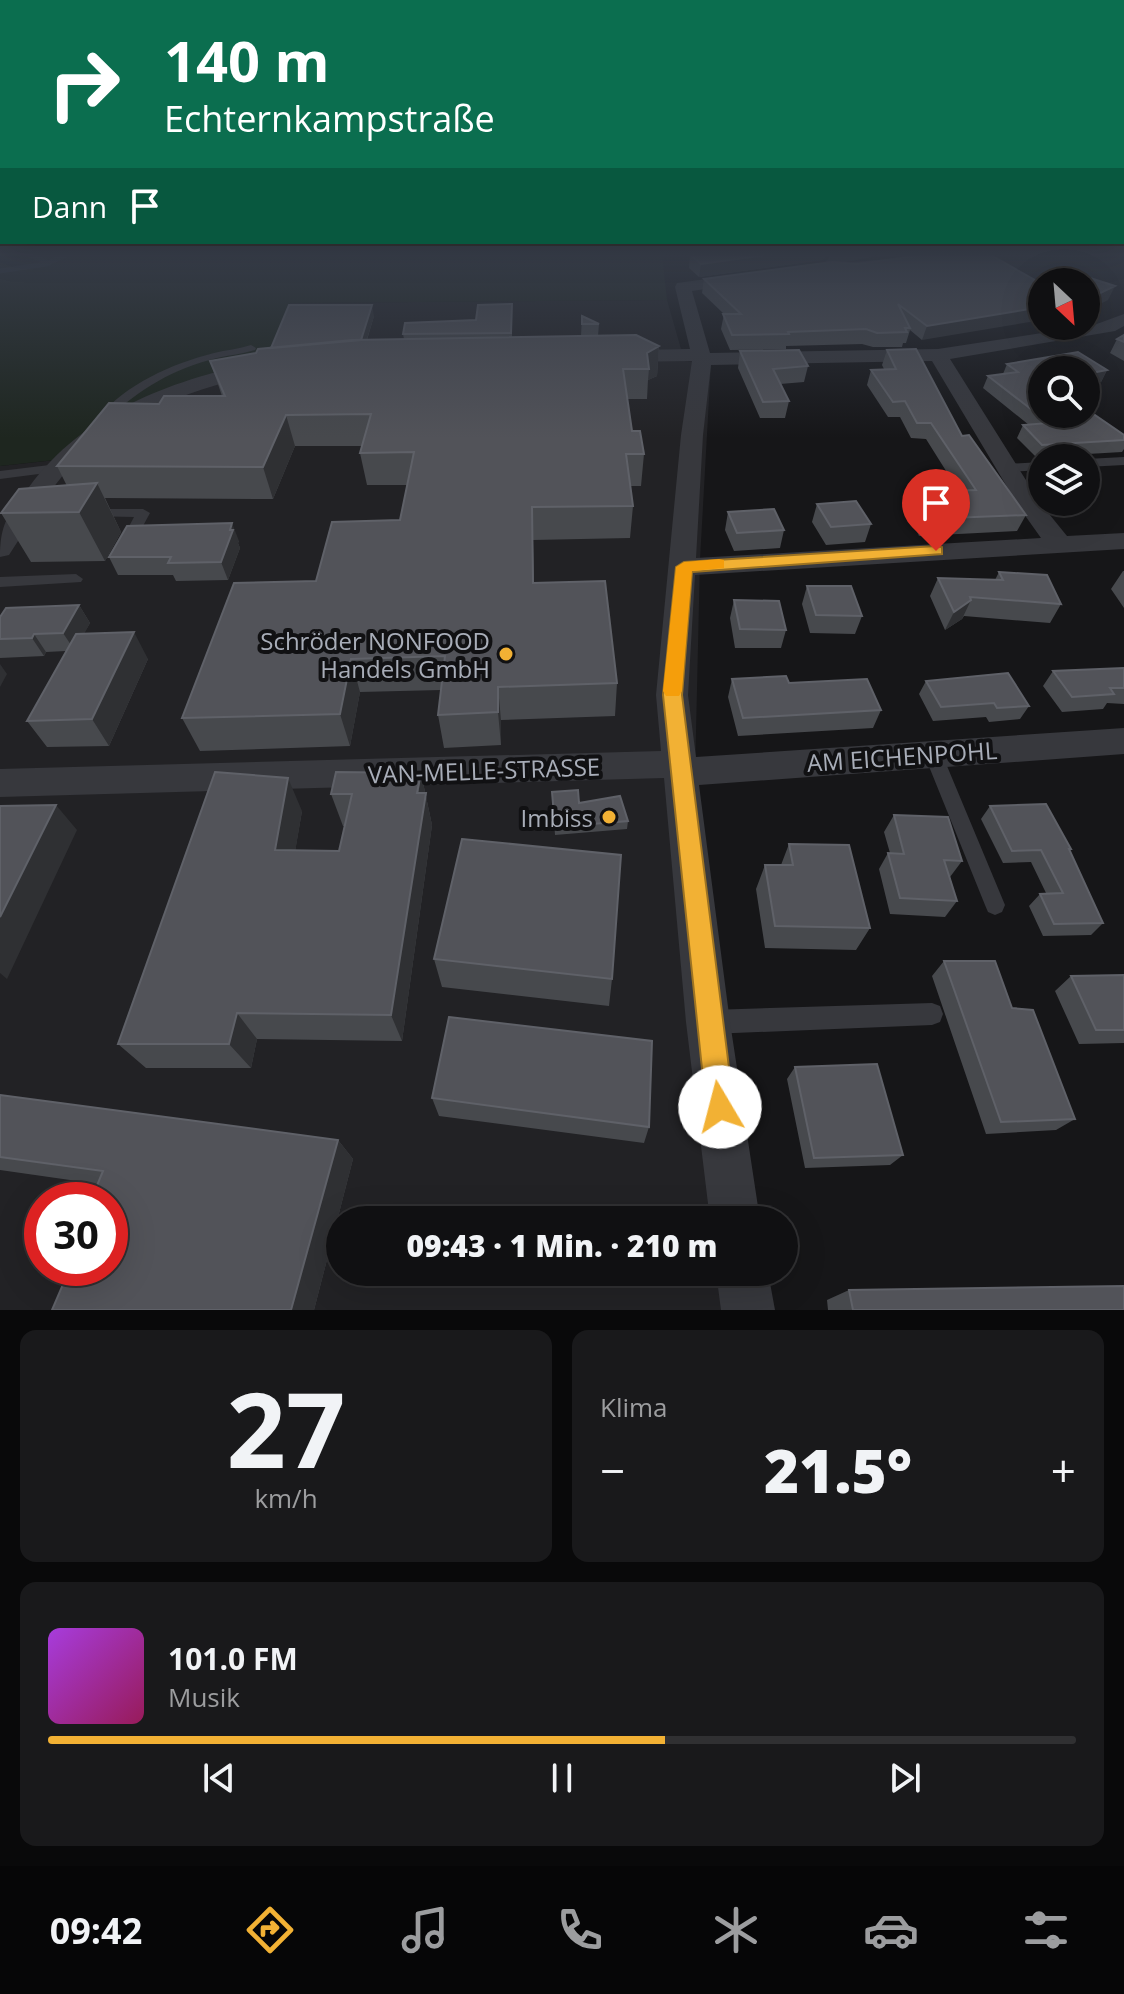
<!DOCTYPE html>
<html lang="de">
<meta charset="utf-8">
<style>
:root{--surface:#101012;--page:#19191b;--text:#f1f3f6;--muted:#9c9d9f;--line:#303032;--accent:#f2b134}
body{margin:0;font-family:"Open Sans",sans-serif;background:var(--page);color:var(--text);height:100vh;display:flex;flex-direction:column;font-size:30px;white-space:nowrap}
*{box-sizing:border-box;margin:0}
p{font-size:26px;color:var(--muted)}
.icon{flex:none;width:44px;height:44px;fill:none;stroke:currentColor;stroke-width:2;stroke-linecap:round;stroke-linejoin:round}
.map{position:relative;height:1310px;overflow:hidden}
.drawer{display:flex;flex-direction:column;gap:20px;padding:20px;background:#09090a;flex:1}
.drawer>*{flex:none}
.top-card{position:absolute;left:0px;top:0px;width:1124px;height:244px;box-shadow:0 8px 32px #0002,0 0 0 2px var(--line);background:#0b6e4f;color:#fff;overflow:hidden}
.needle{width:52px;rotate:154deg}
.fabs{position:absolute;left:1028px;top:268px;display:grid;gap:16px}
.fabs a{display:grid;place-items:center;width:72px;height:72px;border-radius:50%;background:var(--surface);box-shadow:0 8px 32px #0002,0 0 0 2px var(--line);font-size:40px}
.speed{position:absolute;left:24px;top:1182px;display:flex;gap:16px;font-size:40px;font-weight:700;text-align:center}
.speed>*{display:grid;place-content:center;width:104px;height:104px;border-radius:50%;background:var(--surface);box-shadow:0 8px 32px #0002,0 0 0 2px var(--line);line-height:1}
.speed .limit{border:12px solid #d22;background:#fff;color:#111}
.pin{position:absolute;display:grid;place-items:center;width:68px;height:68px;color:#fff;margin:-82px -34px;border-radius:50% 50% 50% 0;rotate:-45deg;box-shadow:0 0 8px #0007}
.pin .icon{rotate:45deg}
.me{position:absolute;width:88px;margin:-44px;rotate:352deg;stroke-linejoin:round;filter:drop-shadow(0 0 6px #0008)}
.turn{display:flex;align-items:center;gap:28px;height:168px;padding:0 32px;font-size:36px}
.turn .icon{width:104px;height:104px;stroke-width:2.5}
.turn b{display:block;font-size:56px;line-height:68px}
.then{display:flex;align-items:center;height:76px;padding:0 32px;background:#0003;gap:16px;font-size:30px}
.big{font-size:60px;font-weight:800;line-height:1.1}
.drawer .widget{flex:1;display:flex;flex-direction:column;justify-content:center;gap:12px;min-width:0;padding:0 28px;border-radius:16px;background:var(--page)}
.drawer .dial{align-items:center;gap:0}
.dial b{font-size:104px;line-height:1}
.song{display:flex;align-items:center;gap:24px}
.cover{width:96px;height:96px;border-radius:12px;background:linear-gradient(135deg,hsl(280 70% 55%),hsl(330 70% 35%))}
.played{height:8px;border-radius:4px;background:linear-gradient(90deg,var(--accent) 60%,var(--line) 60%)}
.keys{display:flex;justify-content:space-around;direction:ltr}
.heat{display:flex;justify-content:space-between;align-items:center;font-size:44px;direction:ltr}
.drawer .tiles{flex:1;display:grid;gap:20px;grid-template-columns:1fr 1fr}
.widget:last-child{grid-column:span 2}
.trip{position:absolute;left:326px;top:1206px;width:472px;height:80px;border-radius:40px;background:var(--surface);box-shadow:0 8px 32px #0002,0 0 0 2px var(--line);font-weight:800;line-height:80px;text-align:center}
.menu{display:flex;height:128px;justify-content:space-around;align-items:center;background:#060607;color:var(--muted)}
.menu .icon{width:56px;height:56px}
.menu .on{color:var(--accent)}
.menu b{font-size:36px;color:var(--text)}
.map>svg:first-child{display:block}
.built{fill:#222225;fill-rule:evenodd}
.green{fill:#1e261f}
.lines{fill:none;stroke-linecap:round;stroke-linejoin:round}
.stream{stroke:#2c353c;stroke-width:5}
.lane{fill:#37383d;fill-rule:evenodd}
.street{fill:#37383d;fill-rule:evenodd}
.wall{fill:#47494d}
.shaded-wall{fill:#2f3033}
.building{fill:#525359;stroke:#5f6168;stroke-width:2}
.route{fill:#f2b134;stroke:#9d7322;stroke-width:2}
.slow{fill:#f59e0b}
.poi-dot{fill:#f2b134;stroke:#111113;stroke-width:3}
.labels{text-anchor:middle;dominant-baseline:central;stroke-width:8;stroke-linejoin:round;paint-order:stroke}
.poi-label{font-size:24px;fill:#a8adb8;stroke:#111113;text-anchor:end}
.street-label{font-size:24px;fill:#a8adb8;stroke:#111113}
</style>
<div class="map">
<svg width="1124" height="1310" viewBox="0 0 1124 1310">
<rect width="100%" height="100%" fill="#161618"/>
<path class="built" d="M667 300 681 349 316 358 275 353 290 303Z
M673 360 711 363 700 560 695 776 756 1220H340V1272H763L768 1310H0V466L55 460 182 395 220 382ZM42 1200H110V1268H42Z"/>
<path class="green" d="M0 254H662L667 300 290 303 275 353 266 365 89 428 55 460 0 466Z"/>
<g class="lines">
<path class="stream" d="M27 254 45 261
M0 271 46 264 68 254"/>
<path class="lane" d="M251 345 256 348 255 350C242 354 230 355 217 358 176 368 137 389 108 420L98 418C126 384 171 364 214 353 226 350 239 349 251 345Z
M1124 457V465L1086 467V459Z
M1042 462V470L1007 472 1001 468 1007 464Z
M58 464 62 465V471L0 479V471Z
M92 509H143L150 513 137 537 132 538 125 534 134 517 87 516 85 513Z
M76 574 83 579 81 582 0 587V577Z
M933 747 939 749 942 754 1005 905 1002 912 995 915 988 912 985 905 924 754 927 749Z
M932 1003 940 1006 943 1014 940 1022 932 1025 710 1034 702 1030 698 1022 702 1014 710 1010Z"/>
<path class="street" d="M832 254H875L872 257 840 263 902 258 898 254H917L925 261 917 266 853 274 823 270 821 267Z
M744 274 752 279 750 282 692 291 710 353 938 349 1094 325 1124 314V326L1115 331 950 359 1041 504 1067 536 1124 533V549L695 575 688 695 696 757 1124 728V754L699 785 730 1022 760 1220H710L686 1022 664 778 0 797V769L661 751 656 695 681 435 692 361 618 362 608 356 618 350 690 349 675 287 677 283ZM932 361 1019 507 1041 538 696 558 703 435 711 365Z
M255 363 262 365 265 369 262 373C188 391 115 414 64 474 43 499 27 528 9 555L0 557C0 522 9 514 29 487 84 413 168 381 255 363Z
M716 1272H768L775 1310H721Z"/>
</g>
<path class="wall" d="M690 254H829L822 260 699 277 689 268Z
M921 254H989L922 340 910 330 906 343H903L902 347H873L862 344 786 346V349L730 350 721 329 724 314 702 293 704 279 923 255Z
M512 304V337L581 336 582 316 599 324 598 336 659 346 657 376 648 380 647 399H627L632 431 644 454 641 486H630L633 506 630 538 533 540 534 583 617 683 615 716 501 720V745L444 748 438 715 441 690 360 692 350 746 200 751 182 718 316 581 400 520 407 485H367L360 453 362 446H295L273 499 105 498 121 532 105 561 31 562 1 513 67 486 57 466 159 404 222 396 210 361 256 353 374 316 367 340 404 339 403 334 476 320Z
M1124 335V361L1110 353 1117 339Z
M887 350 962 436 1026 515 1017 531 919 536 906 508 912 492 958 490 926 439 911 438 900 417H888L867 385 871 370 884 369 882 365Z
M740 351 808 366 804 382 780 384 789 401 785 418H760L738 368Z
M1078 352 1107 370 1101 382 1086 384V370H1042V414H1086V409L1124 435V449L1122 452 1036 457 1017 438 1023 425H1029L983 388 988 376 1003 374 1007 364Z
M817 504 871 524 865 542 826 545 812 522Z
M728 512 784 530 780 548 734 551 725 530Z
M239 541 238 543 240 548 228 580 176 581 173 575H118L109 557Z
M1123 571H1124V608L1111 589Z
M999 572 1061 604 1050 623 964 616 962 619 945 630 930 596 938 578 995 580Z
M807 586 862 616 855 634 810 633 802 604Z
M734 600 786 630 781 648H735L730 618Z
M79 605 90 623 84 633 148 659 109 746 47 747 27 721 66 651 46 652 44 656 0 658V617Z
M1124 668V704L1107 703 1103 709 1062 712 1043 686 1053 671Z
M732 679 789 683 881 710 873 728 738 736 728 697Z
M926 681 1029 706 1020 719 989 722 986 717 933 721 919 694Z
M421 773 432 825 402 1041 257 1039 251 1068H146L118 1044 302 811 295 851H339L345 826H343L331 794Z
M552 792 628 821 627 829 555 835Z
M990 806 1071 849 1069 851 1103 923 1091 935 1043 936 1029 906 1040 894 1046 893 1031 862 1003 863 981 819Z
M894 815 962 861 950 877 957 901 945 917 890 914 879 869 888 853H890L884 832Z
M789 844 870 928 856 950 765 948 756 889 765 865H781Z
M434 959 612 979 609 1006 442 987Z
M944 961 1012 1008 1075 1119 1056 1130 986 1134 932 976Z
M1124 975V1043L1079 1044 1055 991 1071 976Z
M795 1067 903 1155 890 1165 805 1168 787 1079Z
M0 1095 338 1140 353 1159 314 1310H52L110 1268 98 1184 0 1170Z
M432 1098 649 1127 644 1143 439 1116Z
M849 1290 1124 1310H828L827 1300Z"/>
<path class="shaded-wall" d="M773 254H829L822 260 699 277 701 264Z
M877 254H896V256L876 257Z
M1115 286 1108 300 1086 311V300Z
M372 305 374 316 363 352 274 360Z
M1042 307V320L922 340 927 326Z
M659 346 657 376 648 380 649 369 647 353Z
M1107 370 1101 382 1086 384V374Z
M286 415 295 446 273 499 263 467Z
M97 483 121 532 105 561 79 512Z
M232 523 239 541 238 543 240 548 228 580 221 562Z
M971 600 962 619 945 630 954 612Z
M79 605 90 623 75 651 63 633Z
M134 632 148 659 109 746 92 719Z
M34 634 46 652 44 656 32 638Z
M351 659 360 692 350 746 340 714Z
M0 664 7 674 0 687Z
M498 687 501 720V745L498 712Z
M421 773 432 825 402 1041 391 1015Z
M288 778 302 811 290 882 275 850Z
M56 805 77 830 7 979 0 973V917Z
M237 1013 257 1039 251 1068 229 1044Z
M338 1140 353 1159 314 1310H291Z"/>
<path class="building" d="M690 254H773L701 264Z
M932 254H989L1042 284V307L927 326 898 304 910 328H905L907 332 877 333 866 329 788 332 789 334 732 335 723 314H741L704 279 832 262 857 264Z
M1084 276 1115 286 1086 300V282H1071Z
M512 304 511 333 403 334 405 323 476 320 478 305Z
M289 305H372L361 340 271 348Z
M582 316 599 324H582Z
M636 335 659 346 647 353 649 369H623L632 431H640L644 454H626L633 506 532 507 533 583 605 581 617 683 498 687V712L438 715 445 656 351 659 340 714 182 718 234 583 316 581 332 522 400 520 414 452 360 453 371 414 286 415 263 467 57 466 109 403 159 404 164 396H225L210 361 256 353 258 349 352 340Z
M1124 335V342L1117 339Z
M916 349 962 436 969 435 1026 515 925 519 912 492 976 490 931 423H917L905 401 893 402 871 370 896 369 887 350Z
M799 350 808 366 773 369 789 401 763 402 740 351Z
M1078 352 1107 370 1086 374V370H1042V414H1086V409L1124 435V440L1042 445 1023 425 1049 423 988 376 1018 372 1007 364Z
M97 483 79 512 1 513 19 489Z
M856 501 871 524 831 527 817 504Z
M774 509 784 530 737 533 728 512Z
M232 523 230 530H233L221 562 168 563 171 557H109L127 526Z
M999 572 1047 575 1061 604 970 597 971 600 954 612 938 578 1003 580Z
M807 586H851L862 616 816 615Z
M734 600 779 601 786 630 740 629Z
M79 605 63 633 34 634 32 638 0 639V617L6 608Z
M134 632 92 719 27 721 76 634Z
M1124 668V688H1110L1114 694 1072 697 1053 671Z
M1008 673 1029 706 997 708 994 703 941 707 926 681Z
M786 676 789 683 867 679 881 710 743 718 732 679Z
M215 772 288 778 275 850 339 851 352 794H331L336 772 421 773 417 793H426L391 1015 237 1013 229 1044H118Z
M578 790 579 803 620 796 628 821 555 827 552 792Z
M1046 804 1071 849H1069L1103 923 1054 924 1040 894 1063 893 1041 850 1012 851 990 806Z
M56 805 0 917V806Z
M894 815 948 817 962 861 944 860 957 901 900 898 888 853 904 854Z
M462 839 621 855 612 979 434 959Z
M789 844 849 845 870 928 775 926 765 865H793Z
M944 961H995L1012 1008 1033 1010 1075 1119 1001 1122Z
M1124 975V1030H1096L1071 976Z
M449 1017 652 1041 649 1127 432 1098Z
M877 1064 903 1155 814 1158 795 1067Z
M0 1095 338 1140 291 1310H52L70 1268H110V1200H91L103 1171 0 1157Z
M1124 1286V1310H853L849 1290Z"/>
<linearGradient id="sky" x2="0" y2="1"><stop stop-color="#0c0c0d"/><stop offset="0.58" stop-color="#363c48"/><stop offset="1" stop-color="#363c48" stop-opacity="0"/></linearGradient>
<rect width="1124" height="438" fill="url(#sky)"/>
<path class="route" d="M936 546 942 547V554L692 572 682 695 734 1107 730 1117 720 1121 710 1117 706 1107 663 695 676 567 684 562Z"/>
<path class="slow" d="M719 559 724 560V568L692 571 682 691 679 696H666L663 691 676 567 684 562Z"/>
<g class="poi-dot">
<circle cx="506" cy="654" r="8"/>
<circle cx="609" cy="817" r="8"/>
</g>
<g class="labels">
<g class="poi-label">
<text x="490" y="640">Schröder NONFOOD<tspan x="490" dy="28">Handels GmbH</tspan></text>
<text x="593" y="817">Imbiss</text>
</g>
<g class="street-label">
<text transform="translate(902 756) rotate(-4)">AM EICHENPOHL</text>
<text transform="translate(484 770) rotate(-2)">VAN-MELLE-STRASSE</text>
</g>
</g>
</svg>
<div class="fabs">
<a><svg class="needle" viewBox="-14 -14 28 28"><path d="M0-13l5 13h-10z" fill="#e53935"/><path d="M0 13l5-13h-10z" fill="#9c9d9f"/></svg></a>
<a><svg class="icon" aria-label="search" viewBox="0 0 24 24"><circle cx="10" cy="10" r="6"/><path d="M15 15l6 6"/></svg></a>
<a><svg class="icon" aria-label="layers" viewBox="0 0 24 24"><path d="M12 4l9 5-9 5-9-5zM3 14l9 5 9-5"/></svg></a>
</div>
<div class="speed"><div class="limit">30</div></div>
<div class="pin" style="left:936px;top:551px;background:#d93025"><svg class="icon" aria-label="arrive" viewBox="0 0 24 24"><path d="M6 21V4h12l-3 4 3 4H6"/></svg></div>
<svg class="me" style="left:720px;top:1107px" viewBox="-20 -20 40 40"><circle r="19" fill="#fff"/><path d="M0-13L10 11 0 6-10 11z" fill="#f2b134"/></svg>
<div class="trip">09:43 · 1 Min. · 210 m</div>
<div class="top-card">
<div class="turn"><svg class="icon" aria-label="right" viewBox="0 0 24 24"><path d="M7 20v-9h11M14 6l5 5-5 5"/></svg><div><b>140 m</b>Echternkampstraße</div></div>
<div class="then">Dann<svg class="icon" aria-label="arrive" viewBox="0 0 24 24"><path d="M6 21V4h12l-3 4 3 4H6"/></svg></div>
</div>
</div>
<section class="drawer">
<div class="tiles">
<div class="widget dial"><b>27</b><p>km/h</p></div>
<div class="widget"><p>Klima</p>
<div class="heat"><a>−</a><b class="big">21.5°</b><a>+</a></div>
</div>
<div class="widget">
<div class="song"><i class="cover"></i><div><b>101.0 FM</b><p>Musik</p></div></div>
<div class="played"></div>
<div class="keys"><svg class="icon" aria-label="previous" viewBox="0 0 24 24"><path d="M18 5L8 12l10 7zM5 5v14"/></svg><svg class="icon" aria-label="pause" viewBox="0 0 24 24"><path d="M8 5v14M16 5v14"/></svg><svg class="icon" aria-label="next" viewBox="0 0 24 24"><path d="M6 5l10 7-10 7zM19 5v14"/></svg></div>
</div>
</div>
</section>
<nav class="menu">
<b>09:42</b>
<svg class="icon on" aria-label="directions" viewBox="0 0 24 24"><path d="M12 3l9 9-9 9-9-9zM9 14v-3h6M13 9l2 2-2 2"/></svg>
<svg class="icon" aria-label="music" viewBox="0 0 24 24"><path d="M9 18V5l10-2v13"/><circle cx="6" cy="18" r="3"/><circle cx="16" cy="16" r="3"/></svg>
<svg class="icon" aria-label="phone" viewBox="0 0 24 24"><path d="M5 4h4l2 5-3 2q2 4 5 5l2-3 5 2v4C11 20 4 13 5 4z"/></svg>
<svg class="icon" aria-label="climate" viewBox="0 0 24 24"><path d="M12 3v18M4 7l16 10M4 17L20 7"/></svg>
<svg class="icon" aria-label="car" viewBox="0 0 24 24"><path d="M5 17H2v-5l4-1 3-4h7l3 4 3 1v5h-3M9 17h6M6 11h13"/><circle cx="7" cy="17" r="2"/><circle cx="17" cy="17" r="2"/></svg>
<svg class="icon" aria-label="filters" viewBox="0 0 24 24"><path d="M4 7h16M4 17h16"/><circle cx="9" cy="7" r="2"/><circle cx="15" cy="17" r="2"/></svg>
</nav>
